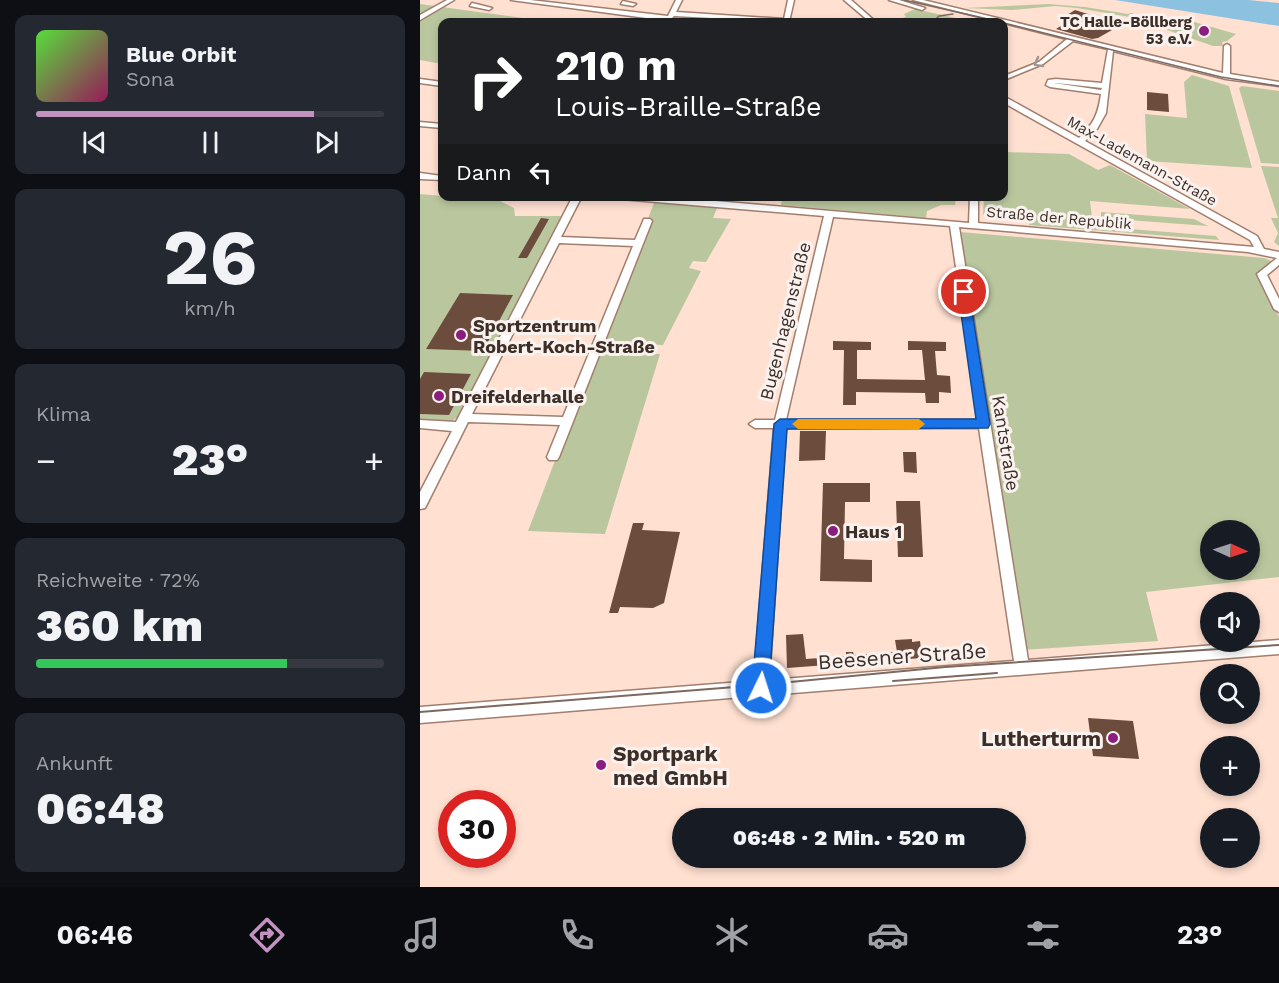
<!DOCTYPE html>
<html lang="de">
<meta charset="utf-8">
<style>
:root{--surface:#171b24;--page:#242831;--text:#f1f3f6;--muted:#9ea1a6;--line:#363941;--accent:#c392c1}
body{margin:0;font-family:"Work Sans",sans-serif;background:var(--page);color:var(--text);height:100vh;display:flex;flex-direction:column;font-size:22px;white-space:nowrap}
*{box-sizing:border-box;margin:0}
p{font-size:20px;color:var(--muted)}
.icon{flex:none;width:33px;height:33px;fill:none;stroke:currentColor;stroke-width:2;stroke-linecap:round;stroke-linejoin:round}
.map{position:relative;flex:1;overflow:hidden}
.sheet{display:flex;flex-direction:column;gap:15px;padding:15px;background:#0d0f14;width:420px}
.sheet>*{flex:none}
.guide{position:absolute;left:18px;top:18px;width:570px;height:183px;border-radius:12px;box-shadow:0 3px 9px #0003;background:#202124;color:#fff;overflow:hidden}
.needle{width:39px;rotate:93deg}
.buttons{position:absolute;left:780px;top:520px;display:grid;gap:12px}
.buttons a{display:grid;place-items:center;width:60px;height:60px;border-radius:50%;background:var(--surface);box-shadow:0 3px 9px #0003;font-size:30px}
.speed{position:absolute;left:18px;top:790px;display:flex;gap:12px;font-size:30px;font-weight:700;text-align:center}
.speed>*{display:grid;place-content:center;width:78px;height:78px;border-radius:50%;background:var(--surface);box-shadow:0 3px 9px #0003;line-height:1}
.speed .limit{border:9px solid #d22;background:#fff;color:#111}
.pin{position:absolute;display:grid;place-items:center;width:51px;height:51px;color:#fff;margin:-26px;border:3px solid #fff;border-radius:50%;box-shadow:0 2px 6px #0007}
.me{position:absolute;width:66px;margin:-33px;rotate:4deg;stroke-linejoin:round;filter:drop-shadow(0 0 4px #0008)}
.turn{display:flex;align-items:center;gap:21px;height:126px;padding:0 18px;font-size:27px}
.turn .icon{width:78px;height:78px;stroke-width:2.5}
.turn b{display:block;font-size:42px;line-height:51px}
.then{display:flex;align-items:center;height:57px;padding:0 18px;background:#0003;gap:12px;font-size:22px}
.big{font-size:45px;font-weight:800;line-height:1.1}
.sheet .widget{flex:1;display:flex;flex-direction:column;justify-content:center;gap:9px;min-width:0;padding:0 21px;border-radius:12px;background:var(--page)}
.sheet .dial{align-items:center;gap:0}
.dial b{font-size:78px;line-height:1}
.song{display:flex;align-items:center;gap:18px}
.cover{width:72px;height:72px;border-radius:9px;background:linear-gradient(135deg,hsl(110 70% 55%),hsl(330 70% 35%))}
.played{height:6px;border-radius:3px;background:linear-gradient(90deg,var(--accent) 80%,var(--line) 80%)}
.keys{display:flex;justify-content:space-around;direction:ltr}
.heat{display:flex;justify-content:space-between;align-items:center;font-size:33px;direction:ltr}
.charge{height:9px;border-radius:4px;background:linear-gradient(90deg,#34c759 72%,var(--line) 0)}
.trip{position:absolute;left:252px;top:808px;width:354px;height:60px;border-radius:30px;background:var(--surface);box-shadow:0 3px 9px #0003;font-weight:800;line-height:60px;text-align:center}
.tabs{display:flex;height:96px;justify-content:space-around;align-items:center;background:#090b0e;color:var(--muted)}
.tabs .icon{width:42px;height:42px}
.tabs .selected{color:var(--accent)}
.tabs b{font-size:27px;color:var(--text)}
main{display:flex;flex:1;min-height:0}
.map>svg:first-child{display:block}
.green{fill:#bac79e;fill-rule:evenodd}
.water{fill:#8dc1e0}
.building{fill:#6c4c3d}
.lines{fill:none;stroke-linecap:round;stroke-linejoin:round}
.minor-casing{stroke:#a17e6e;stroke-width:3}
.minor{fill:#fff;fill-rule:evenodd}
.tram-far1{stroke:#7d695f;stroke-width:1.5}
.tram{stroke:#7d695f;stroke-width:2}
.oneway{stroke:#9e9693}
.route{fill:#1a73e8;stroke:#114b97;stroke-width:1.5}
.slow{fill:#f59e0b}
.poi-dot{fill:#8b1c80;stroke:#faf2ef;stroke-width:2}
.labels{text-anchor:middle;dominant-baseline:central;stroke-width:6;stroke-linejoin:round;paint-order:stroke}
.far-poi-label{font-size:15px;font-weight:bold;fill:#3d2e27;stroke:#faf2ef;text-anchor:end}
.far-street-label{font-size:15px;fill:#3d2e27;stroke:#faf2ef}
.street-label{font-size:18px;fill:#3d2e27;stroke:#faf2ef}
.poi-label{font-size:18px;font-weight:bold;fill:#3d2e27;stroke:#faf2ef;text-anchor:start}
.near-street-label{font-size:21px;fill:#3d2e27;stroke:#faf2ef}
.near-poi-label{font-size:21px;font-weight:bold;fill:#3d2e27;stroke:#faf2ef;text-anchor:end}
</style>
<main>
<section class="sheet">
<div class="widget">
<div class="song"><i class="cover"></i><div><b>Blue Orbit</b><p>Sona</p></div></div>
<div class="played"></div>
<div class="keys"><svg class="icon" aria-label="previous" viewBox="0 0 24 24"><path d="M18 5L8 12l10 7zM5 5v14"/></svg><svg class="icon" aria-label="pause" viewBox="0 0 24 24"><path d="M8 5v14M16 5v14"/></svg><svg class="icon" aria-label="next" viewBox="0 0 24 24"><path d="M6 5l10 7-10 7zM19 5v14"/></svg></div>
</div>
<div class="widget dial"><b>26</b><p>km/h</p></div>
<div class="widget"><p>Klima</p>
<div class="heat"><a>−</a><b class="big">23°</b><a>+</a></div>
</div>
<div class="widget"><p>Reichweite · 72%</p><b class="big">360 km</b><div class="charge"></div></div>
<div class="widget"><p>Ankunft</p><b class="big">06:48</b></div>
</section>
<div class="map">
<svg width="859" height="887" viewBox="0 0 859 887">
<rect width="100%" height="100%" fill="#ffe0d1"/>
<path class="green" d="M0 4 132 22H22V64L0 60Z
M629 4 665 7 708 14 711 13 741 23 749 17 764 19 816 34 807 41 802 42 803 46H793L710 17 657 8 635 6 592 10 544 8Z
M495 9 553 22H470L486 17 484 14Z
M772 75 809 86 832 168 727 161 725 114 767 118 764 82Z
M822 86 859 91V164L841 163 819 88Z
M584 152 649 154 678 170 690 165 770 209 670 201 673 226 796 236 799 240 609 225V219L563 215 564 197 584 196Z
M841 166 859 167V246L854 242 858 233 851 218H858Z
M0 194 80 201 94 208 95 216H143L38 417 30 422H0Z
M356 197H536L535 205H521L507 211 506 218 361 205 362 200Z
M234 203 297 208 293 218 311 219 286 262 273 261 269 268 281 271 243 345 222 344 220 353 240 354 185 534 108 531Z
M681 212 774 219 788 226 681 218Z
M540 232 844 258 854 262 839 273 859 317V577L726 592 738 641 602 650ZM790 531H830V570H790Z"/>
<path class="water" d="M695 0H828L859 3V26Z"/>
<path class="building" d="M655 10 671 15 667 17 699 26 678 38 672 39 636 29 647 22 639 20Z
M727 92 748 94 749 112 727 110Z
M121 218 129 219 107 258H98Z
M40 293 93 295 63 351 6 349Z
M413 341 451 342V350H437V379L505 380 502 350H488V341L526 342V351H515L517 375 530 376 531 393 519 392V403H506L505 393 436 392V405H423L424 350H413Z
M4 372 51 374 29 415 0 414V379Z
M380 431H406L405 460 379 461Z
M483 452H496L497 473 484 472Z
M403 483H450V502H425L424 559 452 560V582L400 581Z
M476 501H500L503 557H478Z
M213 523H224L222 530 260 532 244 603 233 608 200 607 198 613H189Z
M383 634 386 659 426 656V652H433L434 655 477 652 475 640 492 639V642L500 641 502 658 367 668 366 635Z
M668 718 713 721 719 759 673 756Z"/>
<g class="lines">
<defs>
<path id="minor" d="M27 0H34L0 20V15Z
M91 0H110L248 16 256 0H262L256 12 364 19 368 0H374L369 22 254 16 249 21Z
M424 0H431L456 22H450Z
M469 0H479L505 8 502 10Z
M493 0H503L803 73 804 46 807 44 810 46V74L859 82V86L806 79 693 51 686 113 677 129 665 141 837 236 844 249 859 252V265L847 275 859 299V312L854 309 837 274 857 258 828 252 539 227 608 660 859 640V654L0 723V707L334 681 354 428H335L329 424 335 420H355L404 216 201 199 197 196H238L549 223 550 196H558V223L834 247 830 240 584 103V98H587L659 138C674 123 678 115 681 94L630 87 626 85 628 80 636 79 682 83 688 49 653 41 623 64 584 80V76L619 62 647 39ZM634 83H636L682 88 681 90ZM413 217 530 226 558 420H366ZM366 428H559L594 661 349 680Z
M203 1 216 4 213 6 201 4Z
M52 3 72 8 69 10 50 6Z
M0 79 22 82V86L0 83Z
M0 122 22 124V128L0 126Z
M0 173 22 176V180L0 179Z
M153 196H162L141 237 215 240 224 219H230L232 221 139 457 137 460H129L127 457 140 425 48 422 5 508 0 509V492L32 431 0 428V420L36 422ZM139 243 213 246 143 417 52 414Z"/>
</defs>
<use href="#minor" class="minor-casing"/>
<use href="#minor" class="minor"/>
<path class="tram-far1" d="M484 0 581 22
M513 22 519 16 533 14
M584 23 801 77 859 86"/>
<path class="tram" d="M473 681 577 673
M0 712 340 685 525 667 859 645"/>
</g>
<defs><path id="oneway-chevron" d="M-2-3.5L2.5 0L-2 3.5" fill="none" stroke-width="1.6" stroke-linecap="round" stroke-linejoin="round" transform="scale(1.5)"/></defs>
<use class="oneway" href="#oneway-chevron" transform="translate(618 63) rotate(151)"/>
<path class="route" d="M544 289 549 292 570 424 568 428 367 429 349 688 347 694 341 696 335 694 332 688 354 424 360 419H556L538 292Z"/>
<path class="slow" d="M378 419H499L505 424 499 429H378L372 424Z"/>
<g class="poi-dot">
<circle cx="784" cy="31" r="6"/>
<circle cx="41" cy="335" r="6"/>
<circle cx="19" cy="396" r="6"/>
<circle cx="413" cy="531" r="6"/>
<circle cx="693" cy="738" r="6"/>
<circle cx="181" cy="765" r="6"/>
</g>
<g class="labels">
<g class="far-poi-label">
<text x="772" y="22">TC Halle-Böllberg<tspan x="772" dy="17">53 e.V.</tspan></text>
</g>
<g class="far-street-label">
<text transform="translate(722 161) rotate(29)">Max-Lademann-Straße</text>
<text transform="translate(639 218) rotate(5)">Straße der Republik</text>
</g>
<g class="street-label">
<text transform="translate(365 321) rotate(-76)">Bugenhagenstraße</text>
<text transform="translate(586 443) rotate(81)">Kantstraße</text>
</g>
<g class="poi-label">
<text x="53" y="325">Sportzentrum<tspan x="53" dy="21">Robert-Koch-Straße</tspan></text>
<text x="31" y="396">Dreifelderhalle</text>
<text x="425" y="531">Haus 1</text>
</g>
<g class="near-street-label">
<text transform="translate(482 656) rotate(-4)">Beesener Straße</text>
</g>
<g class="near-poi-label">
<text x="681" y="738">Lutherturm</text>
<text x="193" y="753" text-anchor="start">Sportpark<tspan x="193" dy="24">med GmbH</tspan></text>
</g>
</g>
</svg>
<div class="buttons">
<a><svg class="needle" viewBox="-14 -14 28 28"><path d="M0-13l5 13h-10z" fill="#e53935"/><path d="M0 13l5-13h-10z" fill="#9ea1a6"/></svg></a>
<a><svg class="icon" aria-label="sound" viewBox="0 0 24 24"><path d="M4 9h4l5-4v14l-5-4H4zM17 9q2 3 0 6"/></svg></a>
<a><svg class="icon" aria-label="search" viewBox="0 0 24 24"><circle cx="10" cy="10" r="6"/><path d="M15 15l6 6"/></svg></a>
<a>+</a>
<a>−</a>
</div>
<div class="speed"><div class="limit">30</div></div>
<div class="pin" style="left:544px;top:292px;background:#d93025"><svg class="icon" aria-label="arrive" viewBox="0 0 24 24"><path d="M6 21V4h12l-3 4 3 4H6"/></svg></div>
<svg class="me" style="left:341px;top:688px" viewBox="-20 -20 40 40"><circle r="17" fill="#1a73e8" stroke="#fff" stroke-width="3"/><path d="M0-11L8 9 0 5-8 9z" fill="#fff"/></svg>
<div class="trip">06:48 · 2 Min. · 520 m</div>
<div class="guide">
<div class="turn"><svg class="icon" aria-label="right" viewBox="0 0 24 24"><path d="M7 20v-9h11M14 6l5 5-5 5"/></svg><div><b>210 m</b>Louis-Braille-Straße</div></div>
<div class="then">Dann<svg class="icon" aria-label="left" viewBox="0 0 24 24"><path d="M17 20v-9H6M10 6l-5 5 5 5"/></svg></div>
</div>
</div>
</main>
<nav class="tabs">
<b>06:46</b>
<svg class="icon selected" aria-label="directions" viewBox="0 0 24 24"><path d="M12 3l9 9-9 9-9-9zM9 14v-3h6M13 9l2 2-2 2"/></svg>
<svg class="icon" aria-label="music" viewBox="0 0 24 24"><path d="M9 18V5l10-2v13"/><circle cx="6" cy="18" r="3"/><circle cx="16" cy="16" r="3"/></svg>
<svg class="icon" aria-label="phone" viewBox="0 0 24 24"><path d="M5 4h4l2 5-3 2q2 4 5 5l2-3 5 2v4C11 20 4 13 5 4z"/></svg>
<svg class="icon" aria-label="climate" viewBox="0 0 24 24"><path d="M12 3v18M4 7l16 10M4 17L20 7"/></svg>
<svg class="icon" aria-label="car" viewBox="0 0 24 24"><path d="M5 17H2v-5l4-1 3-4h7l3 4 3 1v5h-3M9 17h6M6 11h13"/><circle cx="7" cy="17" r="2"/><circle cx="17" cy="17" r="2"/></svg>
<svg class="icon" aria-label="filters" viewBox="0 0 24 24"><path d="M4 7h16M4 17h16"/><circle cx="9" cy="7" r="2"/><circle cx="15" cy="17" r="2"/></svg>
<b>23°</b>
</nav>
